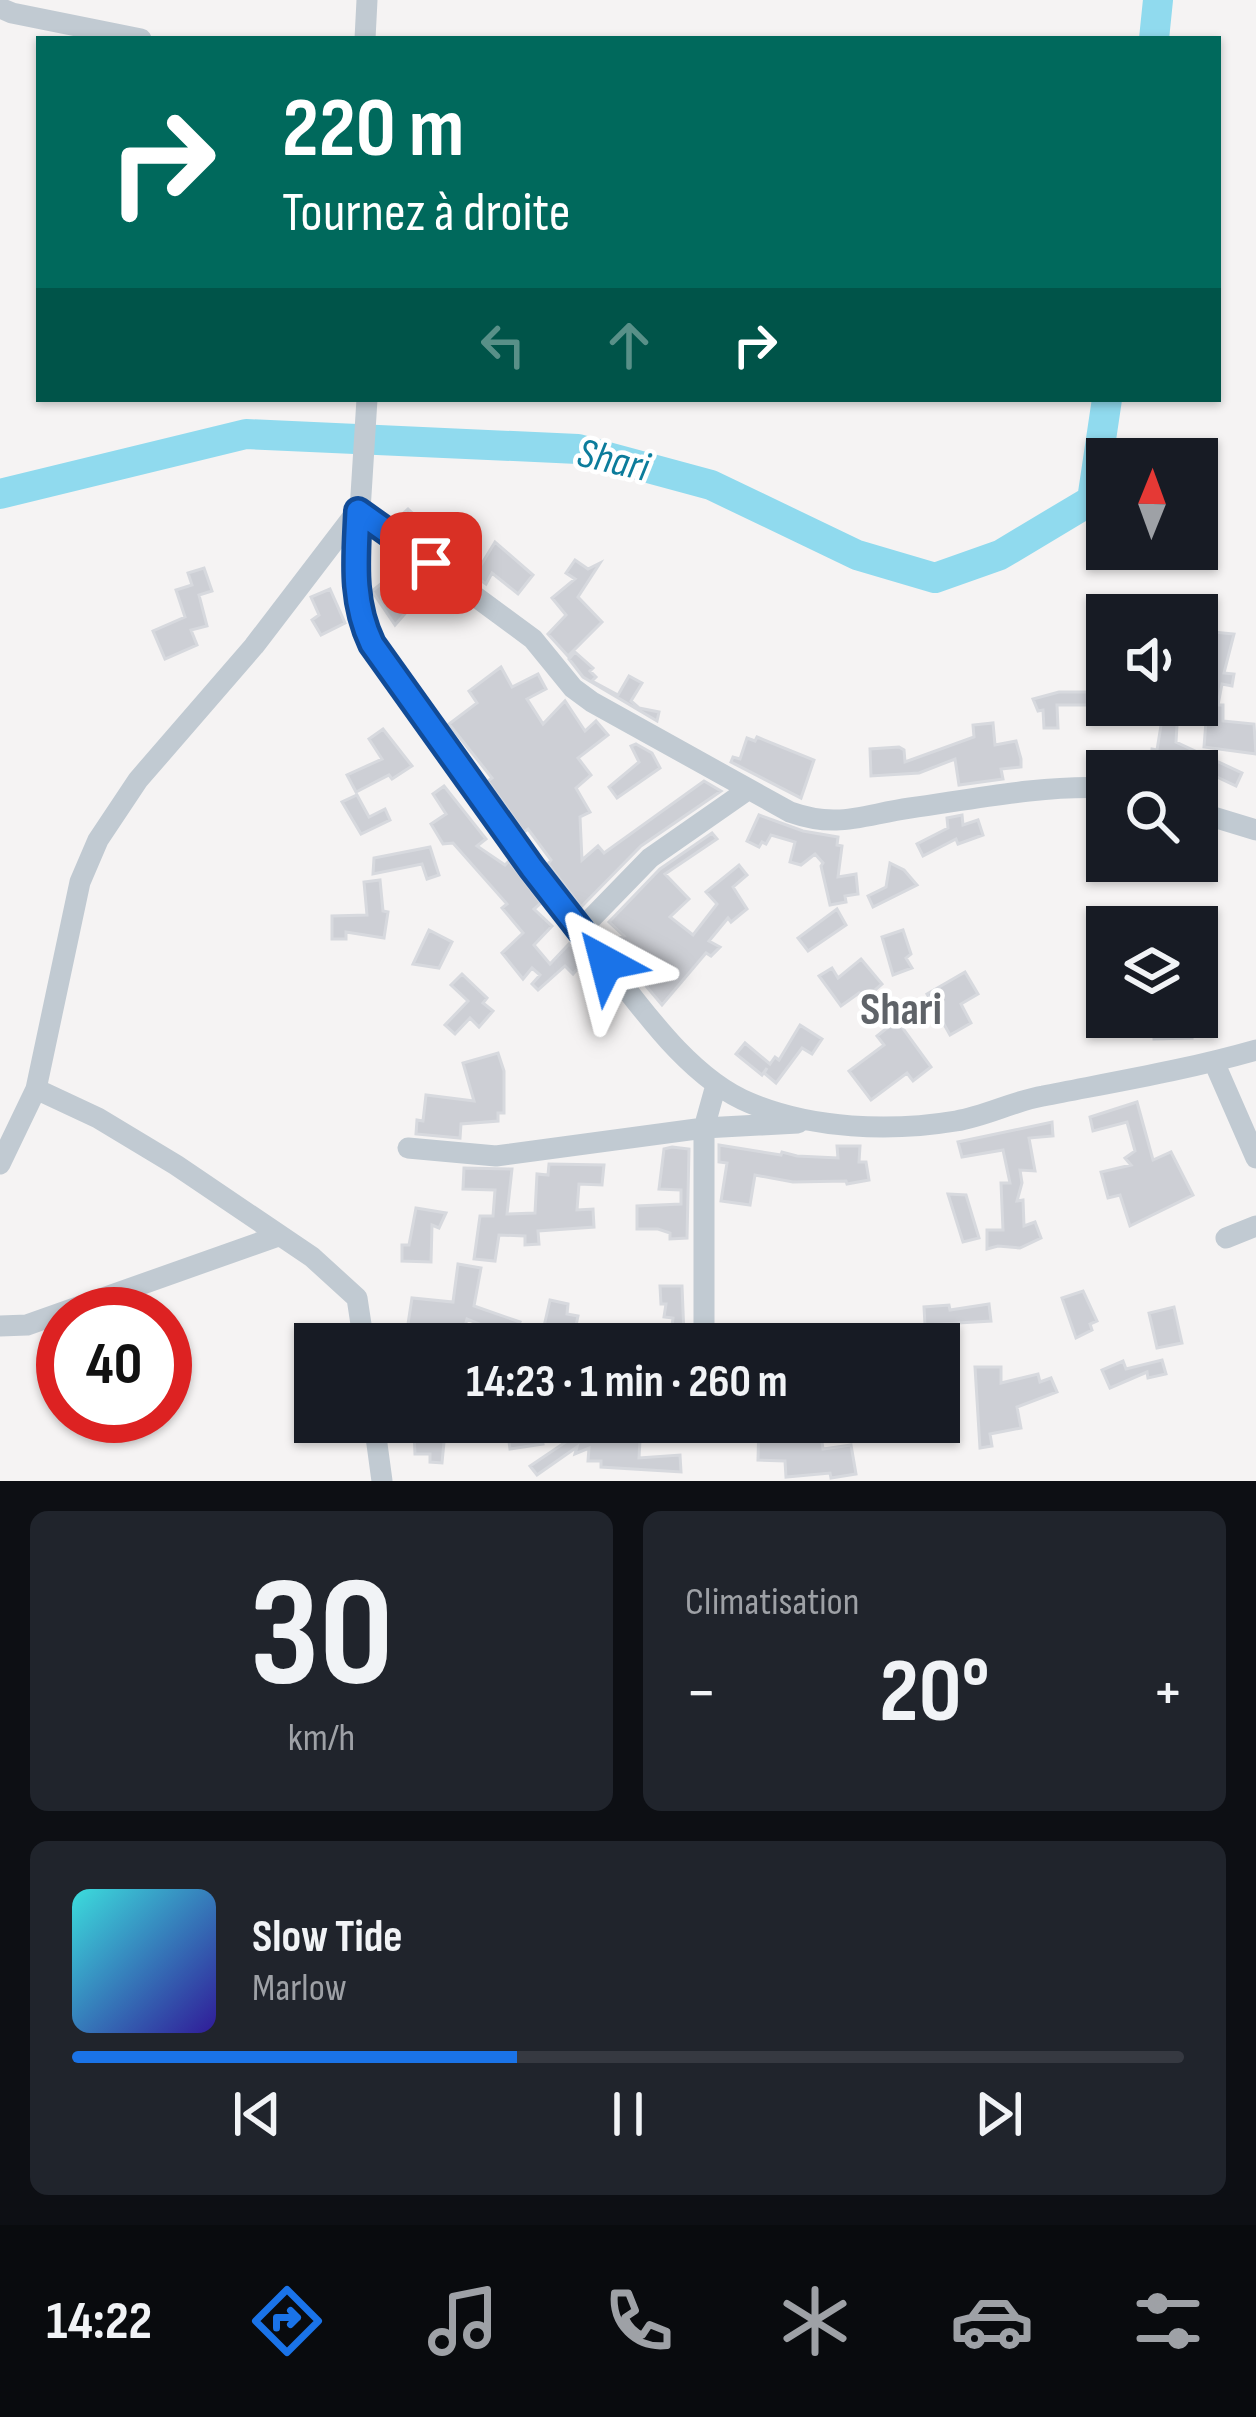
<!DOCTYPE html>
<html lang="fr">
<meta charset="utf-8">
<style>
:root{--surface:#171b24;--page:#20242c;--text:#f1f3f6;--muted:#9ea1a6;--line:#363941;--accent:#1a73e8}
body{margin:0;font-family:"Sofia Sans Condensed",sans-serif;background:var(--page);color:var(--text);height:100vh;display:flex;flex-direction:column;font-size:45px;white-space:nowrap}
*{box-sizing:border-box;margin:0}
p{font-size:39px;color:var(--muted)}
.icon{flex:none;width:66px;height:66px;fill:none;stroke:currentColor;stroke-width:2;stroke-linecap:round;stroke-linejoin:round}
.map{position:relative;height:1481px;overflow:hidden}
.details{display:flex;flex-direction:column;gap:30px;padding:30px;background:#0d0f14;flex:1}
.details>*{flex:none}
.guide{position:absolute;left:36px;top:36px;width:1185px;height:366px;border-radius:0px;box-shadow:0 3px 9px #0004;background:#00695c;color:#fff;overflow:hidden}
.needle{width:78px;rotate:1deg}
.fabs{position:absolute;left:1086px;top:438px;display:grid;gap:24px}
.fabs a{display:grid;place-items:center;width:132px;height:132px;border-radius:0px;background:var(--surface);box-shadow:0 3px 9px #0004;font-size:60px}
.speed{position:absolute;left:36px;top:1287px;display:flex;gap:24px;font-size:60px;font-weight:700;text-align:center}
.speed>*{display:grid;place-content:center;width:156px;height:156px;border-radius:50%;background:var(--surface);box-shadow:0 3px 9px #0004;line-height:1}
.speed .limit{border:18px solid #d22;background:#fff;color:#111}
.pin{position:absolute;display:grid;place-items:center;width:102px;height:102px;color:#fff;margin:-51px;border-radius:24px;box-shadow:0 6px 18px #0006}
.me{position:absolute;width:132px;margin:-66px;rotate:322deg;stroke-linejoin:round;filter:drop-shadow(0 0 9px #0008)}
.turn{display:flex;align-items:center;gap:42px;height:252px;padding:0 48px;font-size:54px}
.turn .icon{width:156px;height:156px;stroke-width:2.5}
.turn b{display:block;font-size:84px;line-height:102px}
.lanes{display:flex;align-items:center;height:114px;padding:0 48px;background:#0003;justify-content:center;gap:60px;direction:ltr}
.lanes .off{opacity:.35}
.big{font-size:90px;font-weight:700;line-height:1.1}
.details .card{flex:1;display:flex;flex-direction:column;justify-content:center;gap:18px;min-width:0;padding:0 42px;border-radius:18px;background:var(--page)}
.details .dial{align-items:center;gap:0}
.dial b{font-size:156px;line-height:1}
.song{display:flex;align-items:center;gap:36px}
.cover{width:144px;height:144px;border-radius:18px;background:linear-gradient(135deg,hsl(180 70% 55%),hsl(250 70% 35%))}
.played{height:12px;border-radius:6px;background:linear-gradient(90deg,var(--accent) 40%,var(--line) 40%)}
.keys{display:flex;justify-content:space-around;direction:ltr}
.heat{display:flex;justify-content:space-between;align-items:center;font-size:66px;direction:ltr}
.details .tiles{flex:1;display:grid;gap:30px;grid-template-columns:1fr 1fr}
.card:last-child{grid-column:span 2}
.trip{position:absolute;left:294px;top:1323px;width:666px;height:120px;border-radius:0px;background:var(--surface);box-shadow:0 3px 9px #0004;font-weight:700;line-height:120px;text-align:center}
.menu{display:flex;height:192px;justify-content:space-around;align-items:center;background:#090b0e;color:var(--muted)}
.menu .icon{width:84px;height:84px}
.menu .selected{color:var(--accent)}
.menu b{font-size:54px;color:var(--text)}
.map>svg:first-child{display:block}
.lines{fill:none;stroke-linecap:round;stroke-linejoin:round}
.river{stroke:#90daee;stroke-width:30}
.building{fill:#cdcfd5;stroke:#d7d9de;stroke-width:3}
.minor{stroke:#c1cad2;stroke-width:21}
.route-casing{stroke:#114b97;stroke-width:30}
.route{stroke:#1a73e8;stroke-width:21}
.labels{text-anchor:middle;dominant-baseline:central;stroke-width:9;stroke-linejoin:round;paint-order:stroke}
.water-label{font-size:42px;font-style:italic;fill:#0c7c9b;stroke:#fff}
.quarter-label{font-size:45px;font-weight:bold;fill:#5f6368;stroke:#fff}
</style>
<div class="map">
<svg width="1256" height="1481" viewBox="0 0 1256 1481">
<rect width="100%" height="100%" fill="#f5f3f3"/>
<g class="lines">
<path class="river" d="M1154 39 1158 0
M0 494 246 434 578 449 711 485 857 555 935 578 1000 555 1092 500 1107 399"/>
</g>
<path class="building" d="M408 509 440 539 443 535 453 548 481 565 495 542 533 575 518 594 492 573 486 584 396 520Z
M399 559 431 584 395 625 372 591 393 574 389 569Z
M575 560 588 569 600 563 578 597 602 622 568 656 548 634 566 615 552 598 575 579 566 573Z
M204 568 212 591 199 595 207 626 191 630 197 645 165 659 153 631 185 617 176 590 192 585 188 573Z
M330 589 345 623 321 635 312 620 319 615 311 597Z
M1213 632 1234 634 1224 673 1234 674 1232 686 1222 684 1218 705H1223V721L1254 724 1256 754 1204 747 1209 682 1197 680V668L1210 670Z
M575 652 593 668 590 671 596 677 592 681 618 695 629 676 642 683 631 701 639 708 659 712 657 721 583 677 569 659Z
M501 667 512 687 538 674 546 689 527 699 543 724 565 701 585 731 596 721 608 735 578 758 591 775 576 788 590 812 580 817 582 860 598 846 604 853 704 781 721 791 641 846 581 907 548 864 551 860 528 829 524 832 488 781 492 778 449 724 477 703 469 691Z
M1059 692H1104L1106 717 1092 718 1091 705H1057L1058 728H1044L1043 710 1038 711 1033 699Z
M1164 707 1178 709 1176 742 1242 773 1236 786 1200 769 1183 771 1150 765 1152 749 1157 750Z
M993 723 995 745 1016 741 1021 759V767L1001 769 1003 779 959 785 955 759 919 773 871 776 870 749 899 747 904 750 905 762 974 737 973 725Z
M383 729 412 766 392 779 389 775 356 792 347 775 382 759 369 739Z
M757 737 814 760 801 798 731 762 733 757 740 759 747 738 755 741Z
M636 744 652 753 660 768 617 798 609 787 639 762 631 746Z
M444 786 486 839 477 846 505 865 509 861 541 903 534 909 552 926 534 945 550 964 569 944 585 960 573 974 565 966 538 990 532 984 540 975 532 968 523 979 502 953 523 933 502 908 507 904 453 843 443 844 431 824 446 814 433 794Z
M357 795 369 817 385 809 390 820 361 834 342 802Z
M759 815 803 831 838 837 837 845 842 846 838 877 856 874 858 894 845 896 846 902 830 905 821 866 823 863 815 854 801 865 790 862 795 842 771 835 766 844 762 842 759 847 747 841Z
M962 815 963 825 978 820 983 835 958 844 956 839 923 856 917 844 948 828 947 818Z
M712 833 717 839 665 874 689 899 670 917 693 935 717 904 706 892 739 865 747 875 733 887 747 909 731 922 728 918 709 941 720 947 711 956 706 953 662 1005 609 942 624 936 609 922 660 869Z
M430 847 439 875 427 879 422 864 373 874 374 858Z
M890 863 904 870 917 885 873 907 868 896 886 887Z
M380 880 383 911 388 912 384 938 346 932V939H332V916L367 915 364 882Z
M837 909 846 925 808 951 798 938Z
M429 930 452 942 439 968 413 964Z
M903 930 911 954 906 958 912 968 893 975 882 937Z
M861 959 882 984 875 990 931 1067 913 1081 907 1073 871 1100 849 1071 884 1045 877 1036 887 1028 859 993 841 1006 819 976 832 968 838 978Z
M965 972 978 994 961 1004 971 1023 950 1035 927 994Z
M462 974 487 998 483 1003 493 1011 479 1027 470 1018 455 1034 445 1025 468 1001 451 985Z
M1153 1017H1191L1192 1038 1154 1039Z
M800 1025 822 1039 812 1054 802 1048 776 1083 764 1073 767 1068 762 1075 736 1054 745 1043 770 1064 775 1057 779 1060Z
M498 1053 504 1071V1113H498V1121L461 1124 460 1138 416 1134 417 1120 423 1121 426 1095 474 1101 463 1063Z
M1137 1102 1153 1160 1171 1152 1193 1195 1130 1226 1120 1195 1108 1198 1101 1172 1131 1165 1125 1158 1135 1151 1127 1122 1093 1131 1090 1117Z
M1052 1122 1053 1136 1029 1138 1035 1171 1020 1170 1022 1183 1017 1201 1023 1200 1024 1226 1035 1222 1041 1238 1020 1248 998 1246 987 1249V1230H1003L1001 1183H1010L1003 1150 962 1157 958 1142Z
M719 1145 781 1155 782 1152 797 1156 838 1158 837 1146H860L859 1162H866L869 1180 847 1184 846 1181 793 1182 755 1175 750 1205 721 1201 727 1163 719 1162Z
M672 1147 689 1149 687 1238 670 1239V1233L658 1229H637V1206L681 1204V1190L659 1189 664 1149Z
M549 1164 604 1165 602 1185 579 1184 577 1210 593 1209 594 1227 538 1231 539 1244 525 1245V1236L499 1235 495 1261 474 1259 480 1216H493L495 1190 463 1189 464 1168 512 1169 507 1214 535 1213 537 1174 548 1175Z
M948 1194 966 1195 979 1238 963 1242Z
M416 1208 446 1213 439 1228 432 1225 431 1262 402 1261V1245H409Z
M458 1264 481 1268 474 1306 520 1322 514 1338 467 1319 460 1344H431L432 1341 406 1337 412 1298 453 1302Z
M660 1286H682L684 1335 671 1334 673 1318 664 1317 666 1304H661Z
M1083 1291 1097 1321 1090 1324 1092 1330 1076 1338 1062 1298Z
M550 1300 568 1304 567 1314 578 1316 572 1344H540Z
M989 1304 991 1321 925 1325 924 1307 949 1305 950 1310Z
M1174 1307 1182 1343 1157 1348 1149 1313Z
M1162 1360 1166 1374 1148 1378 1147 1372 1110 1388 1102 1370 1123 1361 1126 1369Z
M975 1367H1001V1383L1038 1374 1040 1382 1051 1378 1057 1392 1017 1407 1021 1428 990 1434 992 1446 980 1448Z
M523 1422H539L543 1444 510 1449 507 1427Z
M585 1422H641L639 1458 680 1455 681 1472 601 1467V1461H588L589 1448 575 1454 577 1447 537 1475 530 1466 585 1429Z
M759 1422H808V1429L820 1428 823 1449 851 1445 856 1474 831 1478 830 1473 786 1477 785 1461 758 1460Z
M414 1432H445L442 1463 430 1462V1454H415Z"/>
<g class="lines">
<path class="minor" d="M0 8 12 13 141 39
M365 39 367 0
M367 399 355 591 360 620 372 644C444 749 518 852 597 951 638 1003 688 1078 750 1103 812 1129 890 1132 956 1121 986 1116 1014 1101 1043 1096 1114 1082 1186 1070 1256 1050
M1197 812 1256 830
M580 930 650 858 749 789
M1214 1062 1256 1158
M36 1089 98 1118 176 1165 312 1257 357 1298 364 1344
M408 1148 496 1156 704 1128 716 1085
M0 1164 36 1089 80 882 98 840 138 780 254 646 358 510 533 639 573 688 592 702 790 812C838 829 862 815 910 808 974 799 1042 785 1107 788
M1226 1238 1256 1226
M0 1326 27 1325 278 1236
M700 1344 704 1333V1128L798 1123
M374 1422 382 1481"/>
</g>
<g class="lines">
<defs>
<path id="route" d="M431 563 358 511C356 558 351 600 372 644L532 868 606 963"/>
</defs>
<use href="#route" class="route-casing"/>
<use href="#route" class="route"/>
</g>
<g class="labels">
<g class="water-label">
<text transform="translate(613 461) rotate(13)">Shari</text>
</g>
<g class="quarter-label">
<text x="901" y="1010">Shari</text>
</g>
</g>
</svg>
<div class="fabs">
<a><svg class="needle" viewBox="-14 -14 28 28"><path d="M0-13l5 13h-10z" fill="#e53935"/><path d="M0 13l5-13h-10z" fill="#9ea1a6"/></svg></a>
<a><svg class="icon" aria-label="sound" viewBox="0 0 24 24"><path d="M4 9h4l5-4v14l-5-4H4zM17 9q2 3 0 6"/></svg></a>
<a><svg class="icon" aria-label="search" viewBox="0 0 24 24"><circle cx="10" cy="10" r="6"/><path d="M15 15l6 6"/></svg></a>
<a><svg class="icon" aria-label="layers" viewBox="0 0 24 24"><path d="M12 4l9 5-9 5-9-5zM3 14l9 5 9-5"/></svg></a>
</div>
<div class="speed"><div class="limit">40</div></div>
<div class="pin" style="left:431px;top:563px;background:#d93025"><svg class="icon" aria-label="arrive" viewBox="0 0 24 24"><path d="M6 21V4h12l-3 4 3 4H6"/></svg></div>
<svg class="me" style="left:606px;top:963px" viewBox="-20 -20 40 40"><path d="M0-17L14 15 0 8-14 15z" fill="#1a73e8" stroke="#fff" stroke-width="4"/></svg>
<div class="trip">14:23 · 1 min · 260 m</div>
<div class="guide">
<div class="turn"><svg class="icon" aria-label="right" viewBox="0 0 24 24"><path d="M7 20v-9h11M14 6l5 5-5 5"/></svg><div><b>220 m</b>Tournez à droite</div></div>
<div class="lanes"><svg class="icon off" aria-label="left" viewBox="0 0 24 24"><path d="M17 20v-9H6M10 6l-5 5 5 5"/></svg><svg class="icon off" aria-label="ahead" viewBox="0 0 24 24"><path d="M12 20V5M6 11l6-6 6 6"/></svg><svg class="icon" aria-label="right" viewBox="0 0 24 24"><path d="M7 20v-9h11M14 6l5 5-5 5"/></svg></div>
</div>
</div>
<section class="details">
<div class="tiles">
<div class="card dial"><b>30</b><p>km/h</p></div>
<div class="card"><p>Climatisation</p>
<div class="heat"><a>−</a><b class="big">20°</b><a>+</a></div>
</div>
<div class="card">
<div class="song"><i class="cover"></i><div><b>Slow Tide</b><p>Marlow</p></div></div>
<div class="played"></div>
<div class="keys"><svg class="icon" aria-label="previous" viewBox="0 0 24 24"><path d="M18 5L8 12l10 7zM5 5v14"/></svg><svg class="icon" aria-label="pause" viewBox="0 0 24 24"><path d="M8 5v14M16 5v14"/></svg><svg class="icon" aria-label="next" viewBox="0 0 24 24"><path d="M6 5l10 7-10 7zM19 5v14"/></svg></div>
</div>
</div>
</section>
<nav class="menu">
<b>14:22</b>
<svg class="icon selected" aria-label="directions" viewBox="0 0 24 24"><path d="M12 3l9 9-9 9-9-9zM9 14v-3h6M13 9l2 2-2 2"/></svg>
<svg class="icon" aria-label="music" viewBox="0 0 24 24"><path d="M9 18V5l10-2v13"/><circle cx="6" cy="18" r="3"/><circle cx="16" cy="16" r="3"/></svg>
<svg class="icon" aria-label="phone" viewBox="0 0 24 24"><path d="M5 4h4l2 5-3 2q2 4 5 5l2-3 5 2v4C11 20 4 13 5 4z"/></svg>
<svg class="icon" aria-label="climate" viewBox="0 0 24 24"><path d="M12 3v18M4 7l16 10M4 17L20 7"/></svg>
<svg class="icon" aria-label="car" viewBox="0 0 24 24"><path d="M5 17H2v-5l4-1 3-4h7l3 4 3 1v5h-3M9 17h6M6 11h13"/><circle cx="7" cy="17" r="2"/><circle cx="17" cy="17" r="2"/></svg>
<svg class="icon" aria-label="filters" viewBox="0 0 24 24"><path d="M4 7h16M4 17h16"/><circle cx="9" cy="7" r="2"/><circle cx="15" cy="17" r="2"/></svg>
</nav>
